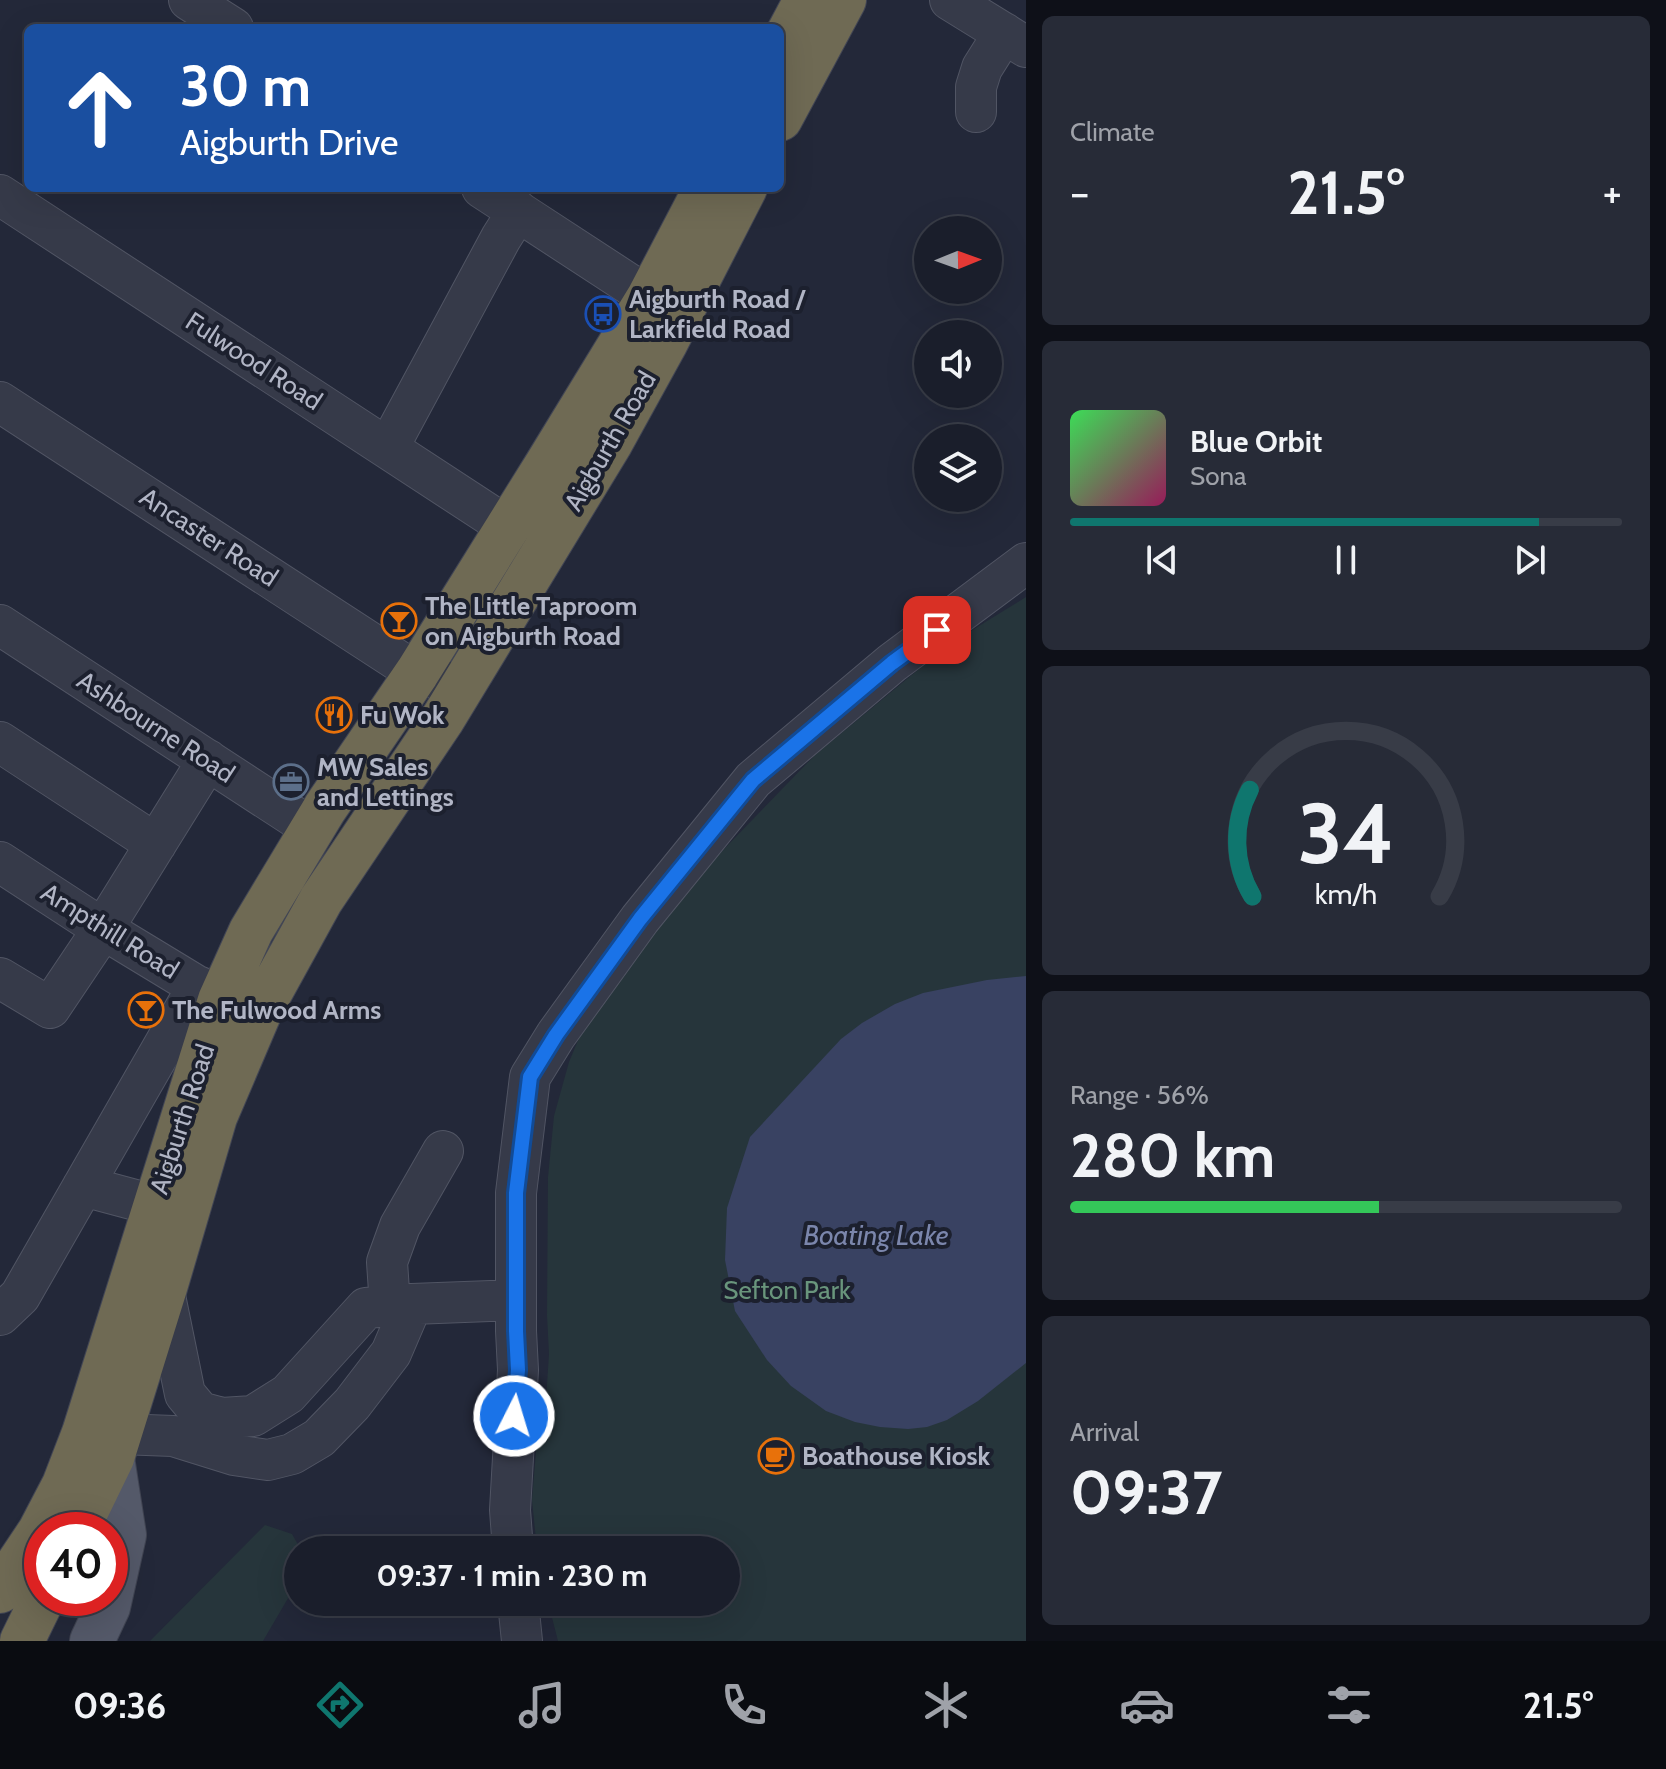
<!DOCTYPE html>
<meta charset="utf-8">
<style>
:root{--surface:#1a1e2b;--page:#272b37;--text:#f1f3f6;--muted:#9fa2a9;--line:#383c47;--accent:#0f766e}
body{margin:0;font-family:Cabin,sans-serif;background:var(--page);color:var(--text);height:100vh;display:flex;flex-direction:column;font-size:30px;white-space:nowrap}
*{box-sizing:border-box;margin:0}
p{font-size:26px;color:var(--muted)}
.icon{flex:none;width:44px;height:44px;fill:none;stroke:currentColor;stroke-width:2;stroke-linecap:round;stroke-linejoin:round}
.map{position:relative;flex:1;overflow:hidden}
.panel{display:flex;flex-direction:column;gap:16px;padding:16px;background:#0e1018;width:640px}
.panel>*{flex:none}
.banner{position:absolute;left:24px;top:24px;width:760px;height:168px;border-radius:12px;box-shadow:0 8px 32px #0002,0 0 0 2px var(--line);background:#1a4fa0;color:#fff;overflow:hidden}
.needle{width:52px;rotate:89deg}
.fabs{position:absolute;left:914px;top:216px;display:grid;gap:16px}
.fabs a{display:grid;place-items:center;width:88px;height:88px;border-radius:50%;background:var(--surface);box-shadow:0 8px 32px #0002,0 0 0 2px var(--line);font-size:40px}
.speed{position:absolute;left:24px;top:1512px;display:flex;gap:16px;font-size:40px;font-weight:700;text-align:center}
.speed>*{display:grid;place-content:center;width:104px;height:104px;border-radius:50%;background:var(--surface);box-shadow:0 8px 32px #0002,0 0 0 2px var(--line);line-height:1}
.speed .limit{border:12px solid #d22;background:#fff;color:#111}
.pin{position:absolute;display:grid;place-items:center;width:68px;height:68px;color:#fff;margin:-34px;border-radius:16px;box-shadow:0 4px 12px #0006}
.me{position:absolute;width:88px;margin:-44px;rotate:5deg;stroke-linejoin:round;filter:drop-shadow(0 0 6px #0008)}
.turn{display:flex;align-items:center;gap:28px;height:168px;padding:0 24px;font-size:36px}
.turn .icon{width:104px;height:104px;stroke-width:2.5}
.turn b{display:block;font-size:56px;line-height:68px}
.big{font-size:60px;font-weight:700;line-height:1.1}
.panel .tile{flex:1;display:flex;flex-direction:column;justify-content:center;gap:12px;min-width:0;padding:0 28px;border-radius:12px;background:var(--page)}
.panel .dial{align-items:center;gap:0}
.dial svg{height:208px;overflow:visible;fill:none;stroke:var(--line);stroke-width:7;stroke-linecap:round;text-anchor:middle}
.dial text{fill:var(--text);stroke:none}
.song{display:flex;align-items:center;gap:24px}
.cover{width:96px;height:96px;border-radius:12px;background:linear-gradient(135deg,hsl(130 70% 55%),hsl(330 70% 35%))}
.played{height:8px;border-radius:4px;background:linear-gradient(90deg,var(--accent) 85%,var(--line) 85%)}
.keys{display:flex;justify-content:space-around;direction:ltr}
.heat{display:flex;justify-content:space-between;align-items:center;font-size:44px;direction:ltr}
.charge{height:12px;border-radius:6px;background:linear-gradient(90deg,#34c759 56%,var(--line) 0)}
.trip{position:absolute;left:284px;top:1536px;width:456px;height:80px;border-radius:40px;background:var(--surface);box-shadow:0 8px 32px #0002,0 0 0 2px var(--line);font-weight:700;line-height:80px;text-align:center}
.tab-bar{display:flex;height:128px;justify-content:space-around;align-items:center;background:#0a0c11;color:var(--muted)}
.tab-bar .icon{width:56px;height:56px}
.tab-bar .active{color:var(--accent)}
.tab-bar b{font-size:36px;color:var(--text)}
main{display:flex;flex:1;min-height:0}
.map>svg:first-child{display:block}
.green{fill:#26353b}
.water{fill:#394262}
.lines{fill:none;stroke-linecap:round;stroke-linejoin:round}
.minor-casing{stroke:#515564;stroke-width:42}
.major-casing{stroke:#404452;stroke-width:46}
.highway-casing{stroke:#414554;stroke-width:46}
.minor{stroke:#363a49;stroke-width:40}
.major{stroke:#545969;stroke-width:44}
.highway{stroke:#6f6a54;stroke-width:44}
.route-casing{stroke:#114b97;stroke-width:20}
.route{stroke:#1a73e8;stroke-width:14}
.labels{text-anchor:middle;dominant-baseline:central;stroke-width:8;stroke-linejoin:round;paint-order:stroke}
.poi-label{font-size:26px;font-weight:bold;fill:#b1b5c5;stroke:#1c202e;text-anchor:start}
.street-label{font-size:26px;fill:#b1b5c5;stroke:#1c202e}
.park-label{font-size:26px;fill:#69957c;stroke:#1c202e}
.water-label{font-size:28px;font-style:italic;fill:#7b86ac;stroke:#1c202e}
</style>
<main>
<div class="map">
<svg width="1026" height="1641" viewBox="0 0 1026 1641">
<rect width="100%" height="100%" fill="#232839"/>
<path class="green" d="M1026 597V1641H558L548 1602H726V1550H537L532 1500 538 1427 546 1400 549 1354 547 1315 548 1177 554 1116 569 1062 587 1019 672 903 815 755 948 645Z
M265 1525 292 1534 301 1550H298V1576L294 1588 263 1641H150Z"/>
<path class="water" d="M1026 976V1363L978 1401 947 1420 927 1427 908 1429 880 1427 855 1422 826 1411 791 1386 767 1360 735 1311 725 1260 727 1208 750 1137 841 1039 862 1023 895 1004 923 993 987 980Z"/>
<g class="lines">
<defs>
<path id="minor" d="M189 0 233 28
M950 0 1026 47
M976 112V87L982 68 1004 33
M482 188 649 297
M0 195 508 527
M0 402 417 673 462 686
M388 448 501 238 518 211
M0 625 313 829
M0 742 156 844
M0 862 103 929 220 1000
M0 978 50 1008 103 929 208 760
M83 1186 154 1205
M164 1291 185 1394 200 1412 222 1418 253 1416 288 1394 366 1308 412 1304 516 1300
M390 1306 387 1262 400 1226 443 1151
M0 1315 20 1296 198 986
M120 1434 173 1436 234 1455 268 1460 292 1454 319 1438 352 1404 391 1353 412 1304
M513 1550 510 1510 518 1370 516 1331V1193L530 1077 556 1035 640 919 753 780 892 663 1026 563
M518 1602 522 1641"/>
<path id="major" d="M92 1641 108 1607 124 1535 112 1458"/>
<path id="highway" d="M780 49 806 0
M780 119 844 0
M77 1530 112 1458 164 1291 215 1117 261 1009 321 900 442 720 611 442 665 344 745 188
M0 1591 40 1531 64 1485 84 1433 220 1000 251 931 325 808 417 673 547 464 649 297 706 188
M22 1641 43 1598"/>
</defs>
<use href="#minor" class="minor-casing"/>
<use href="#major" class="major-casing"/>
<use href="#highway" class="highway-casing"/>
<use href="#minor" class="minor"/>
<use href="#major" class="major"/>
<use href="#highway" class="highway"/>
</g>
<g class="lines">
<defs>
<path id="route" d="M514 1416 518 1370 516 1331V1193L530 1077 556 1035 640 919 753 780 892 663 937 630"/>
</defs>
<use href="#route" class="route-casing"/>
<use href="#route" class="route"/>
</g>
<defs>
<symbol id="bus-ring" viewBox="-11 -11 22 22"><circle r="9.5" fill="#1c202e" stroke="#1a4fb4" stroke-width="1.5"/><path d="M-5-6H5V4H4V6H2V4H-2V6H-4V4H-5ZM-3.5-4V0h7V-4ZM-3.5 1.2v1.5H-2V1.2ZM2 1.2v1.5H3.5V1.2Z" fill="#1a4fb4"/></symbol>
<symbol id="bar-ring" viewBox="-11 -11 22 22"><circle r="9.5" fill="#1c202e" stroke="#e8710a" stroke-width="1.5"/><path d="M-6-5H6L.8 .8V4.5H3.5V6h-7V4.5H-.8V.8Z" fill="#e8710a"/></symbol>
<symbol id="restaurant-ring" viewBox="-11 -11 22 22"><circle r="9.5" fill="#1c202e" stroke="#e8710a" stroke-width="1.5"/><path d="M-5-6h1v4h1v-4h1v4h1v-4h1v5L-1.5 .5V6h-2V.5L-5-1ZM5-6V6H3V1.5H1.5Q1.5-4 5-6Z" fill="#e8710a"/></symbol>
<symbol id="office-ring" viewBox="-11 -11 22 22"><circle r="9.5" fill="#1c202e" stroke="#5c6f8a" stroke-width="1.5"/><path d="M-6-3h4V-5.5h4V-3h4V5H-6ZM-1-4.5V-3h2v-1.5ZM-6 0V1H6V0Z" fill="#5c6f8a"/></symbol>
<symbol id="cafe-ring" viewBox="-11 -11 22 22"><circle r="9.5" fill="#1c202e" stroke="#e8710a" stroke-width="1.5"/><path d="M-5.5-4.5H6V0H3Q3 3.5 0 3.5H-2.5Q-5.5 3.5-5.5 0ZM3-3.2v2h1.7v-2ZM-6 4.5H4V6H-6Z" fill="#e8710a"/></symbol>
</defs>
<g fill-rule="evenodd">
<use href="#bus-ring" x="583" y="294" width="40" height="40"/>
<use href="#bar-ring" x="379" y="601" width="40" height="40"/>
<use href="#restaurant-ring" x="314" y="695" width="40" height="40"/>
<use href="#office-ring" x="271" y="762" width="40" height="40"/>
<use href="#bar-ring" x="126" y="990" width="40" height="40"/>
<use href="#cafe-ring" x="756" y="1436" width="40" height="40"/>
</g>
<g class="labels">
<g class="poi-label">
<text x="629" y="299">Aigburth Road /<tspan x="629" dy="30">Larkfield Road</tspan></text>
<text x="425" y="606">The Little Taproom<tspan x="425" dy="30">on Aigburth Road</tspan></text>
<text x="360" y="715">Fu Wok</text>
<text x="317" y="767">MW Sales<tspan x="317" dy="30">and Lettings</tspan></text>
<text x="172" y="1010">The Fulwood Arms</text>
<text x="802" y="1456">Boathouse Kiosk</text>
</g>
<g class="street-label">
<text transform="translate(254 361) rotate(33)">Fulwood Road</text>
<text transform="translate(610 441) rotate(-60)">Aigburth Road</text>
<text transform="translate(209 537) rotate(33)">Ancaster Road</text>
<text transform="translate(156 727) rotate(33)">Ashbourne Road</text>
<text transform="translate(110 931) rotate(32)">Ampthill Road</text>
<text transform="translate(182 1119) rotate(-72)">Aigburth Road</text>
</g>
<g class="park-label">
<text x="787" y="1290">Sefton Park</text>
</g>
<g class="water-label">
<text x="876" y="1235">Boating Lake</text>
</g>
</g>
</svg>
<div class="fabs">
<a><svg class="needle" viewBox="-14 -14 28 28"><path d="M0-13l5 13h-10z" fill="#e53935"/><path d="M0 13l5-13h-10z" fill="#9fa2a9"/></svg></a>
<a><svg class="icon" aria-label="sound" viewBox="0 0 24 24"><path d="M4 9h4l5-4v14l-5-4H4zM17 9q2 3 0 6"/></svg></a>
<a><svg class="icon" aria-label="layers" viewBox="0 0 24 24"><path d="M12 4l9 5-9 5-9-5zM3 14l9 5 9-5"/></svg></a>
</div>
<div class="speed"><div class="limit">40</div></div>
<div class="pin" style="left:937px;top:630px;background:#d93025"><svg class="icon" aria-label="arrive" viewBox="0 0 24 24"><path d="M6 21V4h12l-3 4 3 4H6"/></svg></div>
<svg class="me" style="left:514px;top:1416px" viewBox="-20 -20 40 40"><circle r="17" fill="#1a73e8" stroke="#fff" stroke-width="3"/><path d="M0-11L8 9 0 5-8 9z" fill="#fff"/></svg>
<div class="trip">09:37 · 1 min · 230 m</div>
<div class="banner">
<div class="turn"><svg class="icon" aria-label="ahead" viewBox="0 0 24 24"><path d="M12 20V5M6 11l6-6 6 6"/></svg><div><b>30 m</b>Aigburth Drive</div></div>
</div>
</div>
<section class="panel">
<div class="tile"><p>Climate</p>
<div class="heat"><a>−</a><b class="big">21.5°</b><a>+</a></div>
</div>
<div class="tile">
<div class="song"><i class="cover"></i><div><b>Blue Orbit</b><p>Sona</p></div></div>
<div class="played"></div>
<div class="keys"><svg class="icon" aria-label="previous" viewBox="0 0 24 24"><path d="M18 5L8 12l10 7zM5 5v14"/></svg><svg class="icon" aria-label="pause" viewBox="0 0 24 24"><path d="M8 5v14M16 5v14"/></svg><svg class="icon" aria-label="next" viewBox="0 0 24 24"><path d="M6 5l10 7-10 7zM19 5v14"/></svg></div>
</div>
<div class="tile dial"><svg viewBox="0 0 100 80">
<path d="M14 69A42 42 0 1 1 86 69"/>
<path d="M14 69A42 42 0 0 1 13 28" stroke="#0f766e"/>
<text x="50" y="56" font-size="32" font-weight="700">34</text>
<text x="50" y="72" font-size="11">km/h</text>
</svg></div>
<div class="tile"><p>Range · 56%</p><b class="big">280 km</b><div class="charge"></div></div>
<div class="tile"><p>Arrival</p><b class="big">09:37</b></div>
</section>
</main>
<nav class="tab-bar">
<b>09:36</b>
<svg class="icon active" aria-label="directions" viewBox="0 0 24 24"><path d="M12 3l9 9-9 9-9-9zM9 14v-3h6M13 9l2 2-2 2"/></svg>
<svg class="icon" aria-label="music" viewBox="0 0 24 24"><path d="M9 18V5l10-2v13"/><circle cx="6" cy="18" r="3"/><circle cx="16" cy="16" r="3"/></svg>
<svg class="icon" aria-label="phone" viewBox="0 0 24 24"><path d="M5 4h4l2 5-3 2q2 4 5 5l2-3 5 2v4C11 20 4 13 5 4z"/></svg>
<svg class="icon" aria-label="climate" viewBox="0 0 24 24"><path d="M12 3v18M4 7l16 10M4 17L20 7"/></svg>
<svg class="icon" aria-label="car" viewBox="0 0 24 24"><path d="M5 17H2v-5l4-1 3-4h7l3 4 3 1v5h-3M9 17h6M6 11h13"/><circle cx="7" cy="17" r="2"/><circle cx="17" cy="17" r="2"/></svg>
<svg class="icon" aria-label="filters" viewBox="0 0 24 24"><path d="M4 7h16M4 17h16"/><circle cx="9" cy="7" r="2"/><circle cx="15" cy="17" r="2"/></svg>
<b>21.5°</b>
</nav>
